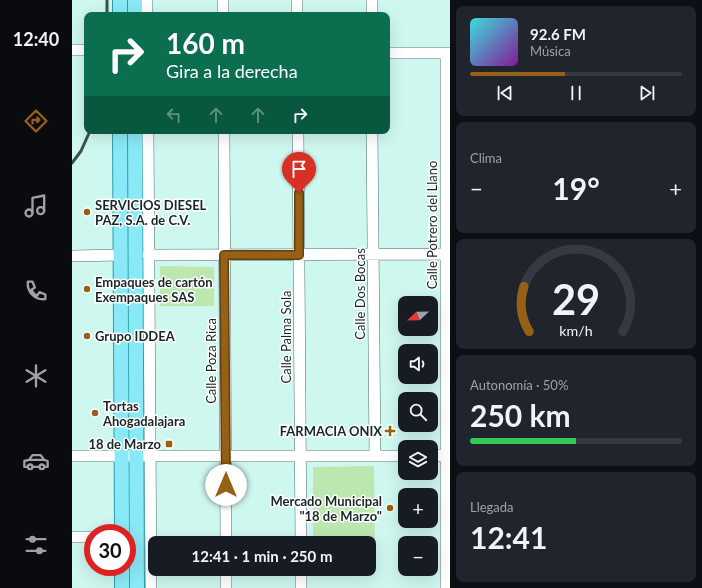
<!DOCTYPE html>
<html lang="es">
<meta charset="utf-8">
<style>
:root{--surface:#171b24;--page:#20242c;--text:#f1f3f6;--muted:#9ea1a6;--line:#363941;--accent:#966117}
body{margin:0;font-family:Lato,sans-serif;background:var(--page);color:var(--text);height:100vh;display:flex;flex-direction:column;font-size:15px;white-space:nowrap}
*{box-sizing:border-box;margin:0}
p{font-size:13px;color:var(--muted)}
.icon{flex:none;width:22px;height:22px;fill:none;stroke:currentColor;stroke-width:2;stroke-linecap:round;stroke-linejoin:round}
.map{position:relative;flex:1;overflow:hidden}
.details{display:flex;flex-direction:column;gap:6px;padding:6px;background:#0d0f14;width:252px}
.details>*{flex:none}
.top-card{position:absolute;left:12px;top:12px;width:306px;height:122px;border-radius:8px;box-shadow:0 4px 16px #0002;background:#0b6e4f;color:#fff;overflow:hidden}
.needle{width:26px;rotate:248deg}
.controls{position:absolute;left:326px;top:296px;display:grid;gap:8px}
.controls a{display:grid;place-items:center;width:40px;height:40px;border-radius:8px;background:var(--surface);box-shadow:0 4px 16px #0002;font-size:20px}
.speed{position:absolute;left:12px;top:524px;display:flex;gap:8px;font-size:20px;font-weight:700;text-align:center}
.speed>*{display:grid;place-content:center;width:52px;height:52px;border-radius:50%;background:var(--surface);box-shadow:0 4px 16px #0002;line-height:1}
.speed .limit{border:6px solid #d22;background:#fff;color:#111}
.pin{position:absolute;display:grid;place-items:center;width:34px;height:34px;color:#fff;margin:-41px -17px;border-radius:50% 50% 50% 0;rotate:-45deg;box-shadow:0 0 4px #0007}
.pin .icon{rotate:45deg}
.me{position:absolute;width:44px;margin:-22px;rotate:0deg;stroke-linejoin:round;filter:drop-shadow(0 0 3px #0008)}
.turn{display:flex;align-items:center;gap:14px;height:84px;padding:0 16px;font-size:18px}
.turn .icon{width:52px;height:52px;stroke-width:2.5}
.turn b{display:block;font-size:28px;line-height:34px}
.lanes{display:flex;align-items:center;height:38px;padding:0 16px;background:#0003;justify-content:center;gap:20px;direction:ltr}
.lanes .off{opacity:.35}
.big{font-size:30px;font-weight:700;line-height:1.1}
.details .widget{flex:1;display:flex;flex-direction:column;justify-content:center;gap:6px;min-width:0;padding:0 14px;border-radius:8px;background:var(--page)}
.details .dial{align-items:center;gap:0}
.dial svg{height:104px;overflow:visible;fill:none;stroke:var(--line);stroke-width:7;stroke-linecap:round;text-anchor:middle}
.dial text{fill:var(--text);stroke:none}
.song{display:flex;align-items:center;gap:12px}
.cover{width:48px;height:48px;border-radius:6px;background:linear-gradient(135deg,hsl(180 70% 55%),hsl(290 70% 35%))}
.played{height:4px;border-radius:2px;background:linear-gradient(90deg,var(--accent) 45%,var(--line) 45%)}
.keys{display:flex;justify-content:space-around;direction:ltr}
.heat{display:flex;justify-content:space-between;align-items:center;font-size:22px;direction:ltr}
.charge{height:6px;border-radius:3px;background:linear-gradient(90deg,#34c759 50%,var(--line) 0)}
.trip{position:absolute;left:76px;top:536px;width:228px;height:40px;border-radius:8px;background:var(--surface);box-shadow:0 4px 16px #0002;font-weight:700;line-height:40px;text-align:center}
main{display:flex;flex:1;min-height:0}
.menu{display:flex;flex-direction:column;width:72px;justify-content:space-around;align-items:center;background:#090b0e;color:var(--muted)}
.menu .icon{width:28px;height:28px}
.menu .selected{color:var(--accent)}
.menu b{font-size:18px;color:var(--text)}
.map>svg:first-child{display:block}
.green{fill:#bce8b0}
.lines{fill:none;stroke-linecap:round;stroke-linejoin:round}
.minor-casing{stroke:#496e69;stroke-width:12}
.major-casing{stroke:#2f9ca9;stroke-width:16}
.minor{stroke:#fff;stroke-width:11}
.major{stroke:#8ae9f6;stroke-width:14}
.rail{stroke:#3b4f4c;stroke-width:3}
.route-casing{stroke:#623f0f;stroke-width:10}
.route{stroke:#966117;stroke-width:7}
.poi-dot{fill:#966117;stroke:#fff;stroke-width:1.5}
.labels{text-anchor:middle;dominant-baseline:central;stroke-width:3;stroke-linejoin:round;paint-order:stroke}
.poi-label{font-size:13px;font-weight:bold;fill:#182725;stroke:#fff;text-anchor:start}
.street-label{font-size:13px;fill:#182725;stroke:#fff}
</style>
<main>
<nav class="menu">
<b>12:40</b>
<svg class="icon selected" aria-label="directions" viewBox="0 0 24 24"><path d="M12 3l9 9-9 9-9-9zM9 14v-3h6M13 9l2 2-2 2"/></svg>
<svg class="icon" aria-label="music" viewBox="0 0 24 24"><path d="M9 18V5l10-2v13"/><circle cx="6" cy="18" r="3"/><circle cx="16" cy="16" r="3"/></svg>
<svg class="icon" aria-label="phone" viewBox="0 0 24 24"><path d="M5 4h4l2 5-3 2q2 4 5 5l2-3 5 2v4C11 20 4 13 5 4z"/></svg>
<svg class="icon" aria-label="climate" viewBox="0 0 24 24"><path d="M12 3v18M4 7l16 10M4 17L20 7"/></svg>
<svg class="icon" aria-label="car" viewBox="0 0 24 24"><path d="M5 17H2v-5l4-1 3-4h7l3 4 3 1v5h-3M9 17h6M6 11h13"/><circle cx="7" cy="17" r="2"/><circle cx="17" cy="17" r="2"/></svg>
<svg class="icon" aria-label="filters" viewBox="0 0 24 24"><path d="M4 7h16M4 17h16"/><circle cx="9" cy="7" r="2"/><circle cx="15" cy="17" r="2"/></svg>
</nav>
<div class="map">
<svg width="378" height="588" viewBox="0 0 378 588">
<rect width="100%" height="100%" fill="#cef7f0"/>
<path class="green" d="M88 266 142 267V306H88Z
M302 466 303 547H297V543H241V467Z"/>
<g class="lines">
<defs>
<path id="minor" d="M151 0V15
M225 0V15
M300 0V15
M75 15V0
M0 50H15
M315 53H378
M76 131 79 588
M152 131 154 543
M226 131 229 543
M300 131 303 456
M76 255 378 254
M0 256 49 255
M0 456H333
M359 456 378 455
M0 537H21
M154 569V588
M229 569V588
M374 588V53"/>
<path id="major" d="M48 0V15
M63 0V15
M48 131 50 533
M63 131 65 588
M50 567V588"/>
</defs>
<use href="#minor" class="minor-casing"/>
<use href="#major" class="major-casing"/>
<use href="#minor" class="minor"/>
<use href="#major" class="major"/>
<path class="rail" d="M35 0V15
M0 163 9 151 18 131"/>
</g>
<g class="lines">
<defs>
<path id="route" d="M154 485 152 255H227V193"/>
</defs>
<use href="#route" class="route-casing"/>
<use href="#route" class="route"/>
</g>
<g class="poi-dot">
<circle cx="15" cy="212" r="4"/>
<circle cx="15" cy="289" r="4"/>
<circle cx="15" cy="336" r="4"/>
<circle cx="23" cy="413" r="4"/>
<path d="M316 425h4v4h4v4h-4v4h-4v-4h-4v-4h4z"/>
<rect x="93" y="440" width="8" height="8" rx="2"/>
<circle cx="318" cy="508" r="4"/>
</g>
<g class="labels">
<g class="poi-label">
<text x="23" y="205">SERVICIOS DIESEL<tspan x="23" dy="15">PAZ, S.A. de C.V.</tspan></text>
<text x="23" y="282">Empaques de cartón<tspan x="23" dy="15">Exempaques SAS</tspan></text>
<text x="23" y="336">Grupo IDDEA</text>
<text x="31" y="406">Tortas<tspan x="31" dy="15">Ahogadalajara</tspan></text>
<text x="310" y="431" text-anchor="end">FARMACIA ONIX</text>
<text x="89" y="444" text-anchor="end">18 de Marzo</text>
<text x="310" y="501" text-anchor="end">Mercado Municipal<tspan x="310" dy="15">"18 de Marzo"</tspan></text>
</g>
<g class="street-label">
<text transform="translate(360 225) rotate(-90)">Calle Potrero del Llano</text>
<text transform="translate(288 294) rotate(-90)">Calle Dos Bocas</text>
<text transform="translate(214 337) rotate(-90)">Calle Palma Sola</text>
<text transform="translate(139 361) rotate(-90)">Calle Poza Rica</text>
</g>
</g>
</svg>
<div class="controls">
<a><svg class="needle" viewBox="-14 -14 28 28"><path d="M0-13l5 13h-10z" fill="#e53935"/><path d="M0 13l5-13h-10z" fill="#9ea1a6"/></svg></a>
<a><svg class="icon" aria-label="sound" viewBox="0 0 24 24"><path d="M4 9h4l5-4v14l-5-4H4zM17 9q2 3 0 6"/></svg></a>
<a><svg class="icon" aria-label="search" viewBox="0 0 24 24"><circle cx="10" cy="10" r="6"/><path d="M15 15l6 6"/></svg></a>
<a><svg class="icon" aria-label="layers" viewBox="0 0 24 24"><path d="M12 4l9 5-9 5-9-5zM3 14l9 5 9-5"/></svg></a>
<a>+</a>
<a>−</a>
</div>
<div class="speed"><div class="limit">30</div></div>
<div class="pin" style="left:227px;top:193px;background:#d93025"><svg class="icon" aria-label="arrive" viewBox="0 0 24 24"><path d="M6 21V4h12l-3 4 3 4H6"/></svg></div>
<svg class="me" style="left:154px;top:485px" viewBox="-20 -20 40 40"><circle r="19" fill="#fff"/><path d="M0-13L10 11 0 6-10 11z" fill="#966117"/></svg>
<div class="trip">12:41 · 1 min · 250 m</div>
<div class="top-card">
<div class="turn"><svg class="icon" aria-label="right" viewBox="0 0 24 24"><path d="M7 20v-9h11M14 6l5 5-5 5"/></svg><div><b>160 m</b>Gira a la derecha</div></div>
<div class="lanes"><svg class="icon off" aria-label="left" viewBox="0 0 24 24"><path d="M17 20v-9H6M10 6l-5 5 5 5"/></svg><svg class="icon off" aria-label="ahead" viewBox="0 0 24 24"><path d="M12 20V5M6 11l6-6 6 6"/></svg><svg class="icon off" aria-label="ahead" viewBox="0 0 24 24"><path d="M12 20V5M6 11l6-6 6 6"/></svg><svg class="icon" aria-label="right" viewBox="0 0 24 24"><path d="M7 20v-9h11M14 6l5 5-5 5"/></svg></div>
</div>
</div>
<section class="details">
<div class="widget">
<div class="song"><i class="cover"></i><div><b>92.6 FM</b><p>Música</p></div></div>
<div class="played"></div>
<div class="keys"><svg class="icon" aria-label="previous" viewBox="0 0 24 24"><path d="M18 5L8 12l10 7zM5 5v14"/></svg><svg class="icon" aria-label="pause" viewBox="0 0 24 24"><path d="M8 5v14M16 5v14"/></svg><svg class="icon" aria-label="next" viewBox="0 0 24 24"><path d="M6 5l10 7-10 7zM19 5v14"/></svg></div>
</div>
<div class="widget"><p>Clima</p>
<div class="heat"><a>−</a><b class="big">19°</b><a>+</a></div>
</div>
<div class="widget dial"><svg viewBox="0 0 100 80">
<path d="M14 69A42 42 0 1 1 86 69"/>
<path d="M14 69A42 42 0 0 1 10 34" stroke="#966117"/>
<text x="50" y="56" font-size="32" font-weight="700">29</text>
<text x="50" y="72" font-size="11">km/h</text>
</svg></div>
<div class="widget"><p>Autonomía · 50%</p><b class="big">250 km</b><div class="charge"></div></div>
<div class="widget"><p>Llegada</p><b class="big">12:41</b></div>
</section>
</main>
